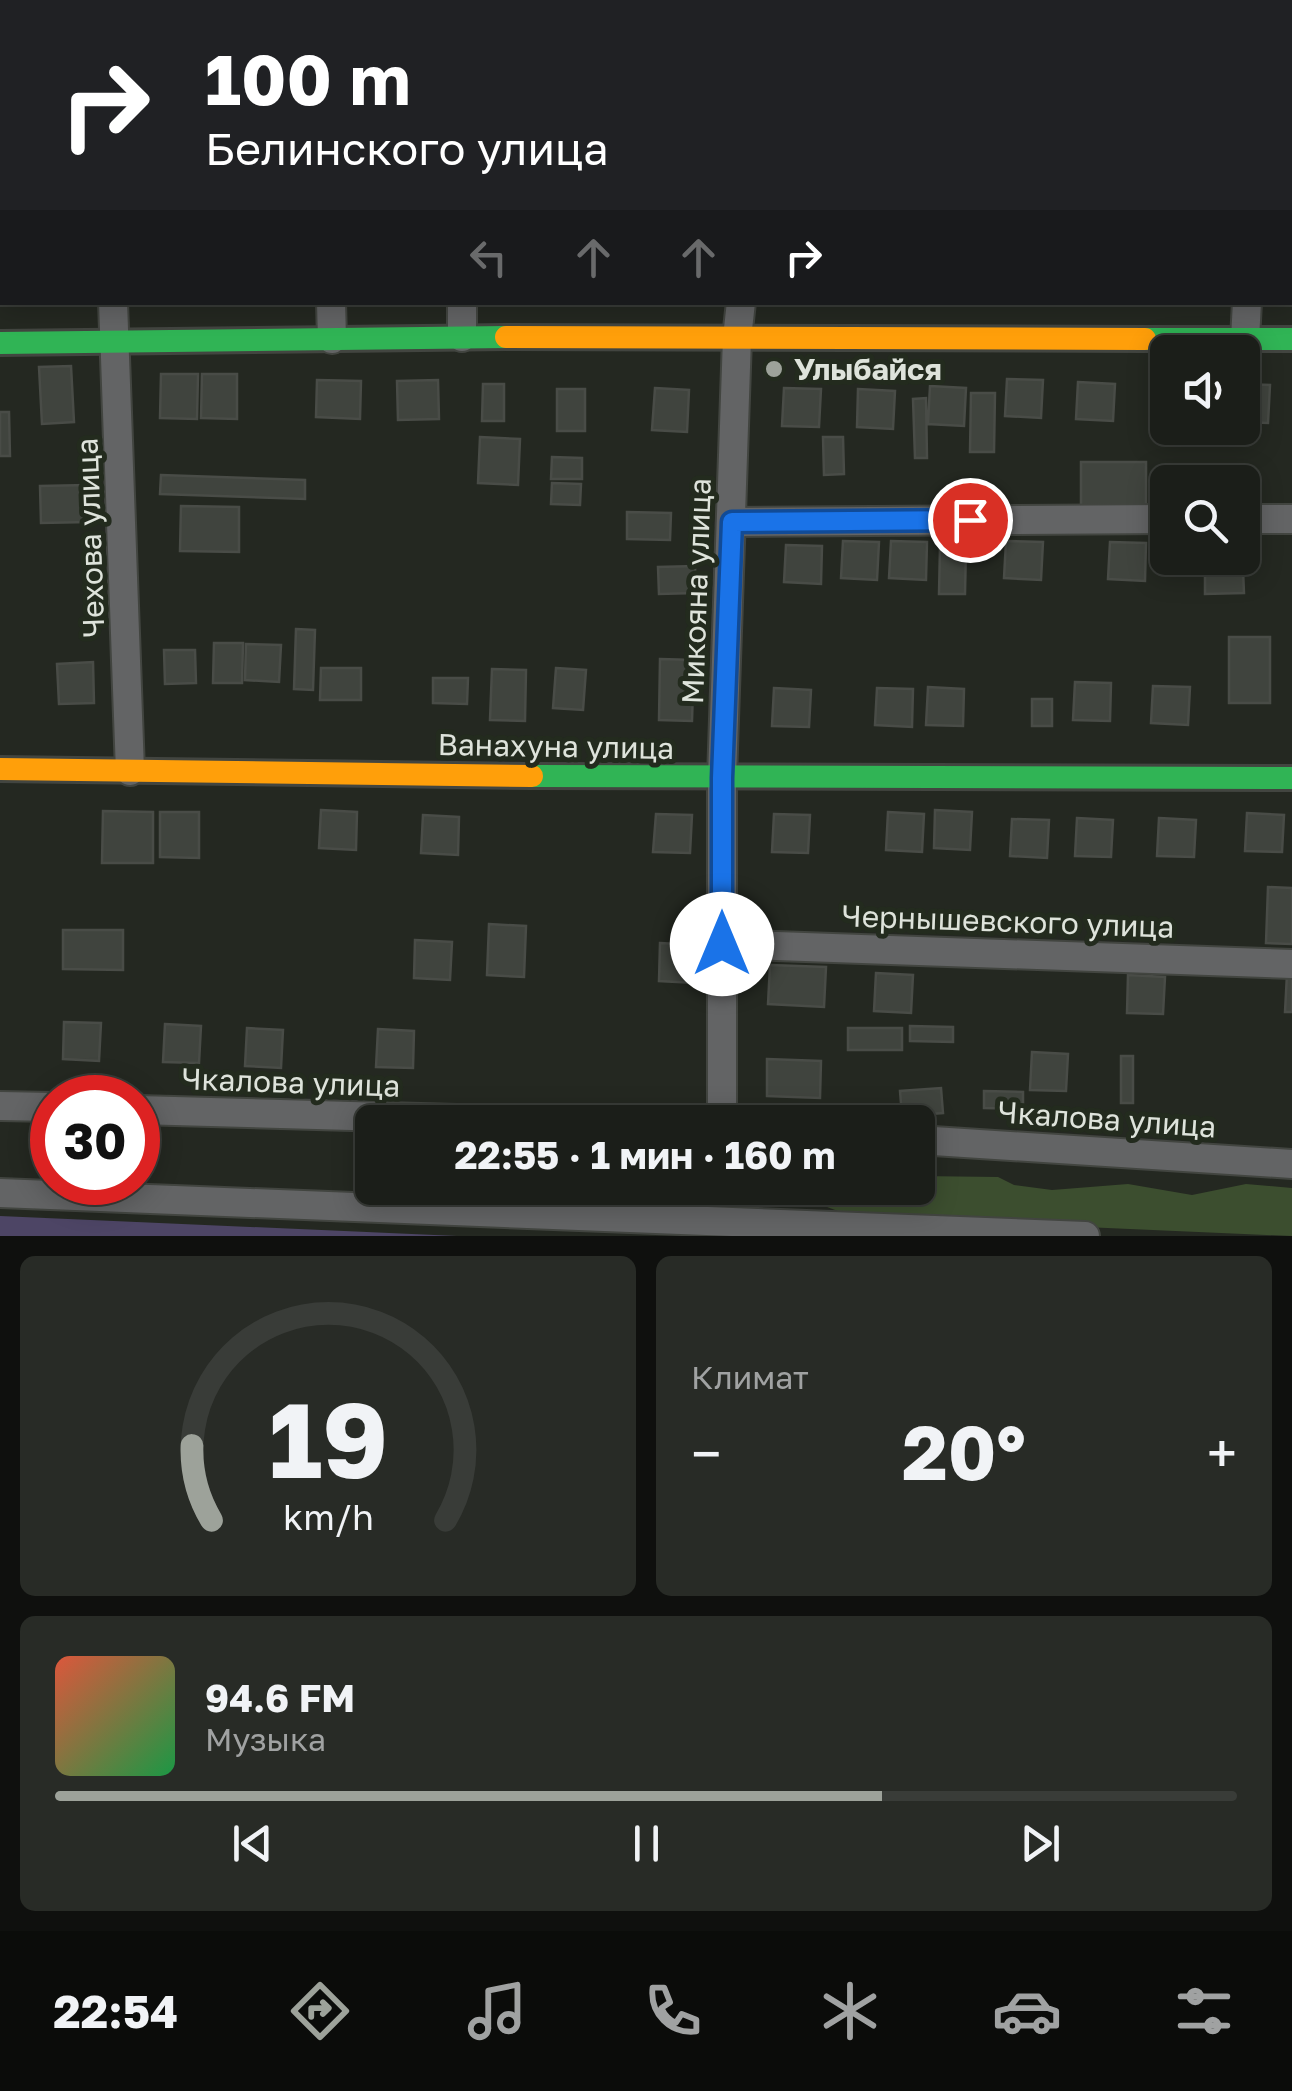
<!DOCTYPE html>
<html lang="ru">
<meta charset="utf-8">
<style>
:root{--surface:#1b1e19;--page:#282b26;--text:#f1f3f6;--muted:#a0a2a2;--line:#393c38;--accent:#9da29a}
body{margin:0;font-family:"Golos Text",sans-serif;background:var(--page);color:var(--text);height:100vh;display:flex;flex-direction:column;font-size:38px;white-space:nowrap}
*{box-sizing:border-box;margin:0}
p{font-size:32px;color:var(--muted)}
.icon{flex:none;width:55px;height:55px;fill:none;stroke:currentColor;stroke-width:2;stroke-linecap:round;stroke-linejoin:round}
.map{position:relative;height:1236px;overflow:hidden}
.sheet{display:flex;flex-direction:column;gap:20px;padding:20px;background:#0f100e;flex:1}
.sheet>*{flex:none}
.top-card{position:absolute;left:0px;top:0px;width:1292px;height:305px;box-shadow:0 5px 25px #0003,0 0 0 2px var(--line);background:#202124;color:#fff;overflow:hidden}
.buttons{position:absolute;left:1150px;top:335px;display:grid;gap:20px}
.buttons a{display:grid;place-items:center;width:110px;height:110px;border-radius:15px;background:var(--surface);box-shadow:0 5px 25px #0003,0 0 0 2px var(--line);font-size:50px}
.speed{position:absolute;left:30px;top:1075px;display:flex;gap:20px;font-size:50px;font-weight:700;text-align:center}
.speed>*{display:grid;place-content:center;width:130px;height:130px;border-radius:50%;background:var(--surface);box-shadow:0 5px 25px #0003,0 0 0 2px var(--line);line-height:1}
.speed .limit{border:15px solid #d22;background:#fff;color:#111}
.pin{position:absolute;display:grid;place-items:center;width:85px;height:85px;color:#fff;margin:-42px;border:5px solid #fff;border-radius:50%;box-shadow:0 2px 10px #0007}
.me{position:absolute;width:110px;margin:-55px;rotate:0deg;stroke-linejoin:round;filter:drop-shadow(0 0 8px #0008)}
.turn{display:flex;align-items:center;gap:35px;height:210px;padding:0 40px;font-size:45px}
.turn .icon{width:130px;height:130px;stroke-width:2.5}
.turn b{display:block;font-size:70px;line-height:85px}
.lanes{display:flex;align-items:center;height:95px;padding:0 40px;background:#0003;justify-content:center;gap:50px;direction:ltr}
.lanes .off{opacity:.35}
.big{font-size:75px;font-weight:700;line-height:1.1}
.sheet .widget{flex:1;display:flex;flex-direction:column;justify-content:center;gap:15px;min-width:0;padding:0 35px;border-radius:15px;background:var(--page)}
.sheet .dial{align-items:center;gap:0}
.dial svg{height:260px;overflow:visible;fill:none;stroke:var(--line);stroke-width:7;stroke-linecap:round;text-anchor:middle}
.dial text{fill:var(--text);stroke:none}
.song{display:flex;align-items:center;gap:30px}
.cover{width:120px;height:120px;border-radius:15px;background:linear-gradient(135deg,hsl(10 70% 55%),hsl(140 70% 35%))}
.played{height:10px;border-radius:5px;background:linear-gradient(90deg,var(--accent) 70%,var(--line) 70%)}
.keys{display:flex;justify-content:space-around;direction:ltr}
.heat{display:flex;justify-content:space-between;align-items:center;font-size:55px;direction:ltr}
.sheet .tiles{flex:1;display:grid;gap:20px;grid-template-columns:1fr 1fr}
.widget:last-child{grid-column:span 2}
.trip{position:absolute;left:355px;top:1105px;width:580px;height:100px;border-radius:15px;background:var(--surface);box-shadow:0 5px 25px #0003,0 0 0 2px var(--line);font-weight:700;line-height:100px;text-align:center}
.dock{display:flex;height:160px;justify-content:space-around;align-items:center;background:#0b0c0a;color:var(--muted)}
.dock .icon{width:70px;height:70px}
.dock .current{color:var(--accent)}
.dock b{font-size:45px;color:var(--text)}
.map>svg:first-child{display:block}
.forest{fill:#3c4e2f}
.water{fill:#4d4565}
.building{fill:#40443e;stroke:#494c47;stroke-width:2.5}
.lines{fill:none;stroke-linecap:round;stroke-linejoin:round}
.street-casing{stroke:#424540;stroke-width:32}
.fast-casing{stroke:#424540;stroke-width:28}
.slow-casing{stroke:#424540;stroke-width:28}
.street{stroke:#636465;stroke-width:28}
.fast{stroke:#30b455;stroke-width:22}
.slow{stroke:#ff9f0a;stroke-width:22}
.route-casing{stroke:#114b97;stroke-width:25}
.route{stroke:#1a73e8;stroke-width:18}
.poi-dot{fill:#9da29a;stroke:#232b1e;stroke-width:4}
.labels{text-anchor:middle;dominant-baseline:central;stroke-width:10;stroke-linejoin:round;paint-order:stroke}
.poi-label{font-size:30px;font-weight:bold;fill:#dee3db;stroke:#232b1e;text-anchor:start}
.street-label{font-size:30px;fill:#dee3db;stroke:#232b1e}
</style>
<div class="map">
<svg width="1292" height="1236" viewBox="0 0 1292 1236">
<rect width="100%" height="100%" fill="#242821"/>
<path class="forest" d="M918 1176 998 1177 1014 1185 1052 1190 1128 1184 1192 1195 1246 1184 1292 1188V1236L854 1217 819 1204 810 1188H918Z
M436 1188H729L733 1195 713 1200 462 1202 443 1201Z"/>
<path class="water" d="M0 1216 457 1236H0Z"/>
<path class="building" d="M71 366 74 422 42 424 39 367Z
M161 374H198L197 419 160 418Z
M202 374H237V419L201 418Z
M1152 378 1168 379V416L1151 415Z
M1007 379 1043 380 1041 418 1005 416Z
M317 380 361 381 360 419 316 417Z
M438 380 439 419 398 420 397 381Z
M1078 382 1115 384 1113 421 1076 419Z
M483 384H504V421H482Z
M1242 384 1270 385 1268 423 1242 422Z
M930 386 966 388 964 426 928 424Z
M655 388 689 390 687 432 652 430Z
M784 388 821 389 819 427 782 426Z
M557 389H585V431H557Z
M858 389 895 391 893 429 857 427Z
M971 393H995L994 452H970Z
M926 398 927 458H915L913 399Z
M0 412H9L10 456H0Z
M480 437 520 439 518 485 478 483Z
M823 437H843L844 474 824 475Z
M552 457 582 458V479H551Z
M1081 462H1146V517H1081Z
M161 475 305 480V499L160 494Z
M552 483 581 484 580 505 551 504Z
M87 485 88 522 41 523 40 486Z
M181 506 239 507V552L180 551Z
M627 512 671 513 670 540 627 539Z
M694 514H705V558H694Z
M843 541 879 542 877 580 841 578Z
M891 541 927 542 926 580 889 578Z
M1006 541 1043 542 1041 580 1004 578Z
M1110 542 1146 543 1145 581 1108 579Z
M786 545 822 546 821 584 784 582Z
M1242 545 1244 593 1205 594V558H1242Z
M940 547H966L965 594H939Z
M695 566 696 593 659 594 658 567Z
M296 629 315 630 313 690 294 689Z
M1229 637H1270V703H1229Z
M214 643H243L242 683H213Z
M246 644 281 645 279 682 245 680Z
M164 650H195L196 683 165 684Z
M660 659 694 660 692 721 659 720Z
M93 662 94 703 59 704 57 664Z
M321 668H361V700H320Z
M556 668 586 670 583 710 553 708Z
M492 669 526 670 525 721 490 720Z
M433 678H468L467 704 433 703Z
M1075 682 1111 683 1110 721 1073 720Z
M1153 686 1190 687 1188 725 1151 723Z
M928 687 964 689 963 726 926 725Z
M774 688 811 690 809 727 772 726Z
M877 688 913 689 912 727 875 725Z
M1032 699H1052V726H1032Z
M321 810 357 812 356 850 319 848Z
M935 810 972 812 970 850 934 848Z
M103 811 153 812V863H102Z
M160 812H199V858L160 857Z
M888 812 924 814 922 852 886 850Z
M1247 813 1284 815 1282 852 1245 851Z
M656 814 692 815 690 853 653 852Z
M774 814 810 815 808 853 772 852Z
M423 815 459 817 458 855 421 853Z
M1077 818 1113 820 1111 857 1075 856Z
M1159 818 1196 820 1194 857 1157 856Z
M1012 819 1049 820 1047 858 1010 856Z
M1268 887 1292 888V944L1266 943Z
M489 924 526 926 524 977 487 975Z
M63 930H123V970L63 969Z
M415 940 452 942 450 980 414 978Z
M660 943 697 945 695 983 659 981Z
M770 965 826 967 824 1007 768 1004Z
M876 973 913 975 911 1013 874 1011Z
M1287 974H1292V1012H1285Z
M1128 975 1165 977 1163 1014 1127 1013Z
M64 1022 101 1023 99 1061 63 1059Z
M165 1024 201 1026 199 1063 163 1062Z
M910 1026 953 1027V1042L910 1041Z
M247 1028 283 1030 281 1068 245 1066Z
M848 1028H902V1050H848Z
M378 1029 414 1031 413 1068 376 1067Z
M1032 1052 1068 1054 1066 1091 1030 1090Z
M1121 1056H1133V1103H1121Z
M767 1059 821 1061 820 1098 767 1096Z
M941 1088 943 1113 902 1116 900 1091Z
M984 1091 1023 1092V1109L984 1108Z"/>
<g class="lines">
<defs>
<path id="street" d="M92 0 93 2
M327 0V2
M457 0V2
M776 2 777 0
M1041 2V0
M1261 2V0
M113 302 130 771
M331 302 332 339
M462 302V337
M1245 339 1247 302
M1242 519H1292
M732 522 1168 519
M722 944 1292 964
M0 1106 52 1107
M138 1110 562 1122
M722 1122V778L737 338 741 302
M918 1140 1292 1164
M0 1193 1085 1236"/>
<path id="fast" d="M1145 339H1292
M0 343 506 337
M532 776 1292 778"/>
<path id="slow" d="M506 337 1145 339
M0 769 532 776"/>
</defs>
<use href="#street" class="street-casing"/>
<use href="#fast" class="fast-casing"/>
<use href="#slow" class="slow-casing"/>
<use href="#street" class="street"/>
<use href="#fast" class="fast"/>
<use href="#slow" class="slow"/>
</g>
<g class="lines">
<defs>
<path id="route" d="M722 944V778L732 522 970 520"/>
</defs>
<use href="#route" class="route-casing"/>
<use href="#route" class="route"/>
</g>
<circle class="poi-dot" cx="774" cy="369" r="10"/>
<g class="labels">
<g class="poi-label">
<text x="794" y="369">Улыбайся</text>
</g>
<g class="street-label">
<text transform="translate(90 538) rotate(-92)">Чехова улица</text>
<text transform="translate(696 591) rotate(-88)">Микояна улица</text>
<text transform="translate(556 746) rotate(1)">Ванахуна улица</text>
<text transform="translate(1008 921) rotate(2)">Чернышевского улица</text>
<text transform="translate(291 1082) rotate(2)">Чкалова улица</text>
<text transform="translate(1107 1119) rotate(4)">Чкалова улица</text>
</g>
</g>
</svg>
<div class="buttons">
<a><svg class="icon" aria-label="sound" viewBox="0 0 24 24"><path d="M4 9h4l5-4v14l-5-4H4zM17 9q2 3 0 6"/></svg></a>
<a><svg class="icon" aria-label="search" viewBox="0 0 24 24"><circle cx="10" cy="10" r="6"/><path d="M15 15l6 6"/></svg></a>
</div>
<div class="speed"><div class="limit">30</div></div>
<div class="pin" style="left:970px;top:520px;background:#d93025"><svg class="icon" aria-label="arrive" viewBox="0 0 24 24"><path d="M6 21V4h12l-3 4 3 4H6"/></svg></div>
<svg class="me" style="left:722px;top:944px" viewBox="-20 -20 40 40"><circle r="19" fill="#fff"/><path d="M0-13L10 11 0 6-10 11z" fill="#1a73e8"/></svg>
<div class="trip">22:55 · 1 мин · 160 m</div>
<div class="top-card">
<div class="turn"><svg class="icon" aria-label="right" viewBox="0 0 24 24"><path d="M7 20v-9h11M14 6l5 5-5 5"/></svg><div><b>100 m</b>Белинского улица</div></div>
<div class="lanes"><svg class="icon off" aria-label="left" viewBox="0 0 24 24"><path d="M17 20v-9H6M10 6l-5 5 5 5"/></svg><svg class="icon off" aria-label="ahead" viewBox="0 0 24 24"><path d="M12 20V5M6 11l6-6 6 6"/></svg><svg class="icon off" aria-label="ahead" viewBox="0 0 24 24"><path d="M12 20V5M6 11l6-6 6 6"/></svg><svg class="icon" aria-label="right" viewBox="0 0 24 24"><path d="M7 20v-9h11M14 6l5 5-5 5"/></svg></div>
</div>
</div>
<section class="sheet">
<div class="tiles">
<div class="widget dial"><svg viewBox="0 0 100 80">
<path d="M14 69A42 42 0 1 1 86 69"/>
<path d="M14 69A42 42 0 0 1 8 46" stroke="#9da29a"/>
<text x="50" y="56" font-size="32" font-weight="700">19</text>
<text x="50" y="72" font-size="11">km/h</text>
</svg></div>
<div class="widget"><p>Климат</p>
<div class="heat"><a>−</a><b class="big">20°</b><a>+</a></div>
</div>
<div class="widget">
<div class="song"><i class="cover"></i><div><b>94.6 FM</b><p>Музыка</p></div></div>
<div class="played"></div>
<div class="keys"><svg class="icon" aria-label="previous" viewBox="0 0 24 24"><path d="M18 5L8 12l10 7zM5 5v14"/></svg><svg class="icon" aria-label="pause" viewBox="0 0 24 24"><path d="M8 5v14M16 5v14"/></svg><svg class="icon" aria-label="next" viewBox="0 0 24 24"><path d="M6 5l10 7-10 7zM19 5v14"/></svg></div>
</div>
</div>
</section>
<nav class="dock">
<b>22:54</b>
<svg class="icon current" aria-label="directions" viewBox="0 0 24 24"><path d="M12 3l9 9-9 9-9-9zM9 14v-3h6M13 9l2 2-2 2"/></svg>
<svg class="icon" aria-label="music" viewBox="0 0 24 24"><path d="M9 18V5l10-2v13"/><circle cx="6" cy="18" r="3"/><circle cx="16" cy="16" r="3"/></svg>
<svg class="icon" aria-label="phone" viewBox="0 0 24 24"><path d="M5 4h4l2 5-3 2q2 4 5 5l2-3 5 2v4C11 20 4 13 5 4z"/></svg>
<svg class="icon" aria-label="climate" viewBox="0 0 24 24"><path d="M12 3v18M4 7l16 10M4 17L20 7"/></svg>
<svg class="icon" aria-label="car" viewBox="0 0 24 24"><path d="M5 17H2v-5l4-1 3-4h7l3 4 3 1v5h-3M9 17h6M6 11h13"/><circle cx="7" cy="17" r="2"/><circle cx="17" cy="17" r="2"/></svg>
<svg class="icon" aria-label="filters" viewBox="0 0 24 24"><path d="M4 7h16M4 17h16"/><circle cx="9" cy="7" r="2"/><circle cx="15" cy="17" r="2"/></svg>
</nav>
